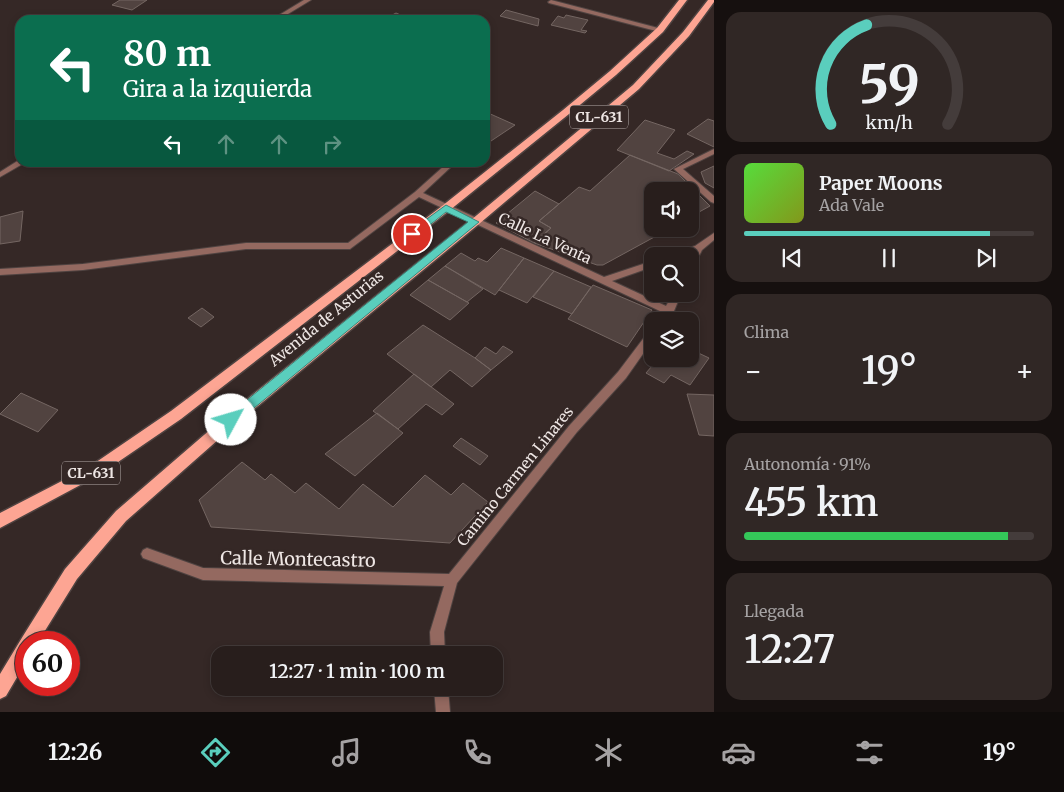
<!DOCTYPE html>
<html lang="es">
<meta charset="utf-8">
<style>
:root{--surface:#281e1c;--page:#302725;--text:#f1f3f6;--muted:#a5a2a3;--line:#443c3b;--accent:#5acebd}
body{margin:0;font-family:Merriweather,serif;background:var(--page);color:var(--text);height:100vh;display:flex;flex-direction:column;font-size:19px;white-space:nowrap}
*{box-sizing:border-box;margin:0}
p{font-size:16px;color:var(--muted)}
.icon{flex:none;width:28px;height:28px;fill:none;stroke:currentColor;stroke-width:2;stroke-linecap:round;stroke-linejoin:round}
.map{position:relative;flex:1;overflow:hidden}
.drawer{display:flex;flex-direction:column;gap:12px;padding:12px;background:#16100f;width:350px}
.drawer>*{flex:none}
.banner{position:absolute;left:15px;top:15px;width:475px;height:152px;border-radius:15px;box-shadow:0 2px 8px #0003,0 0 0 1px var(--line);background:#0b6e4f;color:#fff;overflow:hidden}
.tools{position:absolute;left:644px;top:182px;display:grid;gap:10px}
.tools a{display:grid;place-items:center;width:55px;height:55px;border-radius:10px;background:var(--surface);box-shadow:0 2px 8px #0003,0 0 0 1px var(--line);font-size:25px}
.speed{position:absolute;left:15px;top:631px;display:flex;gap:10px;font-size:25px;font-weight:700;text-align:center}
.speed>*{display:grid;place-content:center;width:65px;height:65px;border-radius:50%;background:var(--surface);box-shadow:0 2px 8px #0003,0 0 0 1px var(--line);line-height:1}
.speed .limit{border:8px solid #d22;background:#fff;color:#111}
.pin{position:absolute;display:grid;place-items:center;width:42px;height:42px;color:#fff;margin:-21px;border:2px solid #fff;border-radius:50%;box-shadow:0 1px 5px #0007}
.me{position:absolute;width:55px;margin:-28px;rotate:51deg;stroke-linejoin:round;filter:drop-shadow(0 0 4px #0008)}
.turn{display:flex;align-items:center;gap:18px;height:105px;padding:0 25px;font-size:22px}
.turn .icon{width:65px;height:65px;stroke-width:2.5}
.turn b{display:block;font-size:35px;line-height:42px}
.lanes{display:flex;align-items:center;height:48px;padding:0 25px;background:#0003;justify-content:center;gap:25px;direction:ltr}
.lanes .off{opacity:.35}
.big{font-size:38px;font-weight:600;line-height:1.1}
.drawer .widget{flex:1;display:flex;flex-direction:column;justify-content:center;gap:8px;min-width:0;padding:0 18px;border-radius:15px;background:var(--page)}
.drawer .dial{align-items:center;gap:0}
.dial svg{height:130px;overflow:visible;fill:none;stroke:var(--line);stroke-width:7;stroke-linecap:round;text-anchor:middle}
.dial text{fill:var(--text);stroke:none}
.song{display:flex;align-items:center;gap:15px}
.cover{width:60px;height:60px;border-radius:8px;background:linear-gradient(135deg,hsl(110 70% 55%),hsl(70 70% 35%))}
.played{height:5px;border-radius:2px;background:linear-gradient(90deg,var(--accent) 85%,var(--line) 85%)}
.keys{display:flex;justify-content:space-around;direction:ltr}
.heat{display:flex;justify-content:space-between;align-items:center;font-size:28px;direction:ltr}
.charge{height:8px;border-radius:4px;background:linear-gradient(90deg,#34c759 91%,var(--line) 0)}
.trip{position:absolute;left:211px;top:646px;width:292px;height:50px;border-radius:15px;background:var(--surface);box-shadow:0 2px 8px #0003,0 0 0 1px var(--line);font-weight:600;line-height:50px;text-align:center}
.menu{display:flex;height:80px;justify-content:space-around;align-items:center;background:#100c0b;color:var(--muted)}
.menu .icon{width:35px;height:35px}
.menu .current{color:var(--accent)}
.menu b{font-size:22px;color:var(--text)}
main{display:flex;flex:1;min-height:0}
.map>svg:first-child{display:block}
.building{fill:#514340;stroke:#746662}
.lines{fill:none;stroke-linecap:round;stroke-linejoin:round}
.minor-casing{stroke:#4f4341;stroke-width:2}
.primary-casing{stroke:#4f4341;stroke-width:3}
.minor{fill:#946960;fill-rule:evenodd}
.primary{fill:#fda593;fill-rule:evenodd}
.route{fill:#5acebd;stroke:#3a867b}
.labels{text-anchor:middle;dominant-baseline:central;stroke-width:5;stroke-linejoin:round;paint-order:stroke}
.shield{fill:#352826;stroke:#b6adab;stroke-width:1}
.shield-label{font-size:14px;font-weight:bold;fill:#eee6e4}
.street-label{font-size:15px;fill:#eee6e4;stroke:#352826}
.near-street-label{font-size:18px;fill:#eee6e4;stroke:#352826}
</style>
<main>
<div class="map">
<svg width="714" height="712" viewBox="0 0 714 712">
<rect width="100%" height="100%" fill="#352826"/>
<path class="building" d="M120 0H147L132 10 112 5Z
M506 10 539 19 538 26 500 16Z
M396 13 403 16 396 20H383Z
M566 15 588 20 581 30 587 31 585 33 551 25 558 16 564 18Z
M485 112H486L515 125 485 145Z
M708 119 714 121V147L687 134Z
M645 120 675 130 657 153 674 159 687 151 694 154 669 171 617 150Z
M630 155 678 174 710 206 690 217V191H652V229H669L603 265H597L534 243 551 228 539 221 579 187 590 191Z
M714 166V188L705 183 701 172Z
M535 191 559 204 539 221 551 228 534 243 496 223Z
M23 211 20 241 0 244V217Z
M501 248 524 258 495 295 445 266 461 253 475 261 478 258 487 262Z
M524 258 554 271 527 303 499 290Z
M445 266 483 289 467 302 428 280Z
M554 271 591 287 572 314 533 297Z
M428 280 467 302 469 303 450 320 410 295Z
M593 285 652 310 627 347 568 319Z
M202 308 214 317 201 327 188 318Z
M423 325 475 358 491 370 472 387 450 370 431 387 387 354Z
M503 346 513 352 491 370 475 358 485 347 496 354Z
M690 349 709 358 690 385 671 375 664 383 646 373 658 359H690Z
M414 374 454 404 442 415 426 404 398 429 373 411Z
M21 393 58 410 38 432 0 414Z
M687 394 714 395V436L699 435Z
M377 413 403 433 355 476 325 454Z
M461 438 488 456 480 465 453 446Z
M242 462 265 480 271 474 295 493 306 483 339 509 363 484 393 507 425 475 451 495 463 483 488 502 450 543 211 527 199 500Z"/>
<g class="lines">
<defs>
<path id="minor" d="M304 0H311L278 20H271Z
M551 0 662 29 663 30 660 32 549 3 548 2Z
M714 149V154L683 169 714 196V203L711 202 674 169Z
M19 160 20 162H26L0 177V172Z
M434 162H449L453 165 423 193 604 277 652 261V267L612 281 666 306 673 294H681L674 311 667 321H657L662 312 419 197 350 249H246L83 270 0 275V269L83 264 246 243H348L415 192 444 166Z
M714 233V240L702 250 693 268 690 269 691 254 683 256H671L672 254 695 246Z
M649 331H652V341L626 378 577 432 457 583 444 632 445 655H431L430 632 444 586 203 580 143 558 141 554 143 550 147 548 203 568 449 574 569 426 618 372Z
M434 688H448L450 712H436Z"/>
<path id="primary" d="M679 0H687L663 32 616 75 569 114 450 210 181 419 99 475 0 528V513L89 467 171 411 442 206 563 110 610 71 657 28Z
M708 0H714V2L689 36 639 89 479 224 236 424 126 521 77 579 38 642H26V662L6 696 0 699V674L23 636 65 569 116 511 226 416 471 220 633 85 683 32Z"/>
</defs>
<use href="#minor" class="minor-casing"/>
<use href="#primary" class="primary-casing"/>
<use href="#minor" class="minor"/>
<use href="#primary" class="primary"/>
</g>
<path class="route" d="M446 205 479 222 236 423H227L225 420 227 416 468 222 446 212 416 236H409V232Z"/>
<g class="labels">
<g class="shield">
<rect x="570" y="105.5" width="58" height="23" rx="4"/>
<rect x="62" y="461.5" width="58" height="23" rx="4"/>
</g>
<g class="shield-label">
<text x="599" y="117">CL-631</text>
<text x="91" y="473">CL-631</text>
</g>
<g class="street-label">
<text transform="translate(545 238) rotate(25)">Calle La Venta</text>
<text transform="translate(326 318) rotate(-39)">Avenida de Asturias</text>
<text transform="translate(515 476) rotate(-51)">Camino Carmen Linares</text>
</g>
<g class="near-street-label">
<text transform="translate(298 559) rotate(1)">Calle Montecastro</text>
</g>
</g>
</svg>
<div class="tools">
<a><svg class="icon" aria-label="sound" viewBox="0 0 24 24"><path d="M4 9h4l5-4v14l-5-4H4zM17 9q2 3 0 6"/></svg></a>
<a><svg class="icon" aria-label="search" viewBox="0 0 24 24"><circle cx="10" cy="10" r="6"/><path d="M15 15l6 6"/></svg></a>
<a><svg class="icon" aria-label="layers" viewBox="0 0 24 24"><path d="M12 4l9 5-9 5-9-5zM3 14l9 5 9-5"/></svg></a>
</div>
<div class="speed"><div class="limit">60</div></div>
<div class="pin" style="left:412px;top:234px;background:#d93025"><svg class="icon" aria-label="arrive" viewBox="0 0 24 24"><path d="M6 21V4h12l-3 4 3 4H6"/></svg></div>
<svg class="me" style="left:231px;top:420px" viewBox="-20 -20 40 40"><circle r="19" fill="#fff"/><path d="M0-13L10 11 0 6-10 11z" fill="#5acebd"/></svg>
<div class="trip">12:27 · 1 min · 100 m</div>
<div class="banner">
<div class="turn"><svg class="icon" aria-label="left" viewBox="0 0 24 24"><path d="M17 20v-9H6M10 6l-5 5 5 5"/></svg><div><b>80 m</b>Gira a la izquierda</div></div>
<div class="lanes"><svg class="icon" aria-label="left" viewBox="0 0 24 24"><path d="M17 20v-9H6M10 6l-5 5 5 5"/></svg><svg class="icon off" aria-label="ahead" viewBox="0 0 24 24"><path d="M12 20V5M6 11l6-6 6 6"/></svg><svg class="icon off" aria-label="ahead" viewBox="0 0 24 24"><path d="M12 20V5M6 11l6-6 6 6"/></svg><svg class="icon off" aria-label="right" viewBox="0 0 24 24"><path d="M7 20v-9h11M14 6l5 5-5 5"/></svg></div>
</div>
</div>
<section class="drawer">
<div class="widget dial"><svg viewBox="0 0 100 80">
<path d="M14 69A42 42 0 1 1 86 69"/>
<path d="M14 69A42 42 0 0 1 36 8" stroke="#5acebd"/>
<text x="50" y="56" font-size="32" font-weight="700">59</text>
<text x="50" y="72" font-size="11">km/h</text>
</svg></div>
<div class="widget">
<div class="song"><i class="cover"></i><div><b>Paper Moons</b><p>Ada Vale</p></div></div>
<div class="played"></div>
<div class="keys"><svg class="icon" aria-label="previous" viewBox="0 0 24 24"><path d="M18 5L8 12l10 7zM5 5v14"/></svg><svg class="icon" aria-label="pause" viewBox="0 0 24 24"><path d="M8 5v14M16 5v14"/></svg><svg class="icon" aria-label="next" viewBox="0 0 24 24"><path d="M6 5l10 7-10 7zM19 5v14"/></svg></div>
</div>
<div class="widget"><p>Clima</p>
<div class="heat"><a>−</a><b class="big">19°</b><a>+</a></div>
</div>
<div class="widget"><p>Autonomía · 91%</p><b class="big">455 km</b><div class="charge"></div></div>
<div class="widget"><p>Llegada</p><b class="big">12:27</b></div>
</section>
</main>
<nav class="menu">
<b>12:26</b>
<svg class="icon current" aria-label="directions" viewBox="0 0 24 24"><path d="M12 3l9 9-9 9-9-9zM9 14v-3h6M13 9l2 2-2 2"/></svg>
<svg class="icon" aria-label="music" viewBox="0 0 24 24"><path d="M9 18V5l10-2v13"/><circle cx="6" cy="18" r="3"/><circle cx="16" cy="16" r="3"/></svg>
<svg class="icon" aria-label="phone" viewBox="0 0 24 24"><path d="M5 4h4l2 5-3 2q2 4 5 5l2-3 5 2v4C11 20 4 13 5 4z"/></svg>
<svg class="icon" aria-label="climate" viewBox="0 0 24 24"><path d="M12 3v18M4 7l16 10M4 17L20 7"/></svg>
<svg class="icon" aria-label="car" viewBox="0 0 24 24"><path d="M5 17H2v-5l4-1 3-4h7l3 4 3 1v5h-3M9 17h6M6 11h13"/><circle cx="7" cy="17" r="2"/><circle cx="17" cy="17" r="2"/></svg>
<svg class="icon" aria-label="filters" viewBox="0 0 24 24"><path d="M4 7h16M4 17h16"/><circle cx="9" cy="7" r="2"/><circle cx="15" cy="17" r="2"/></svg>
<b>19°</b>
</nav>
